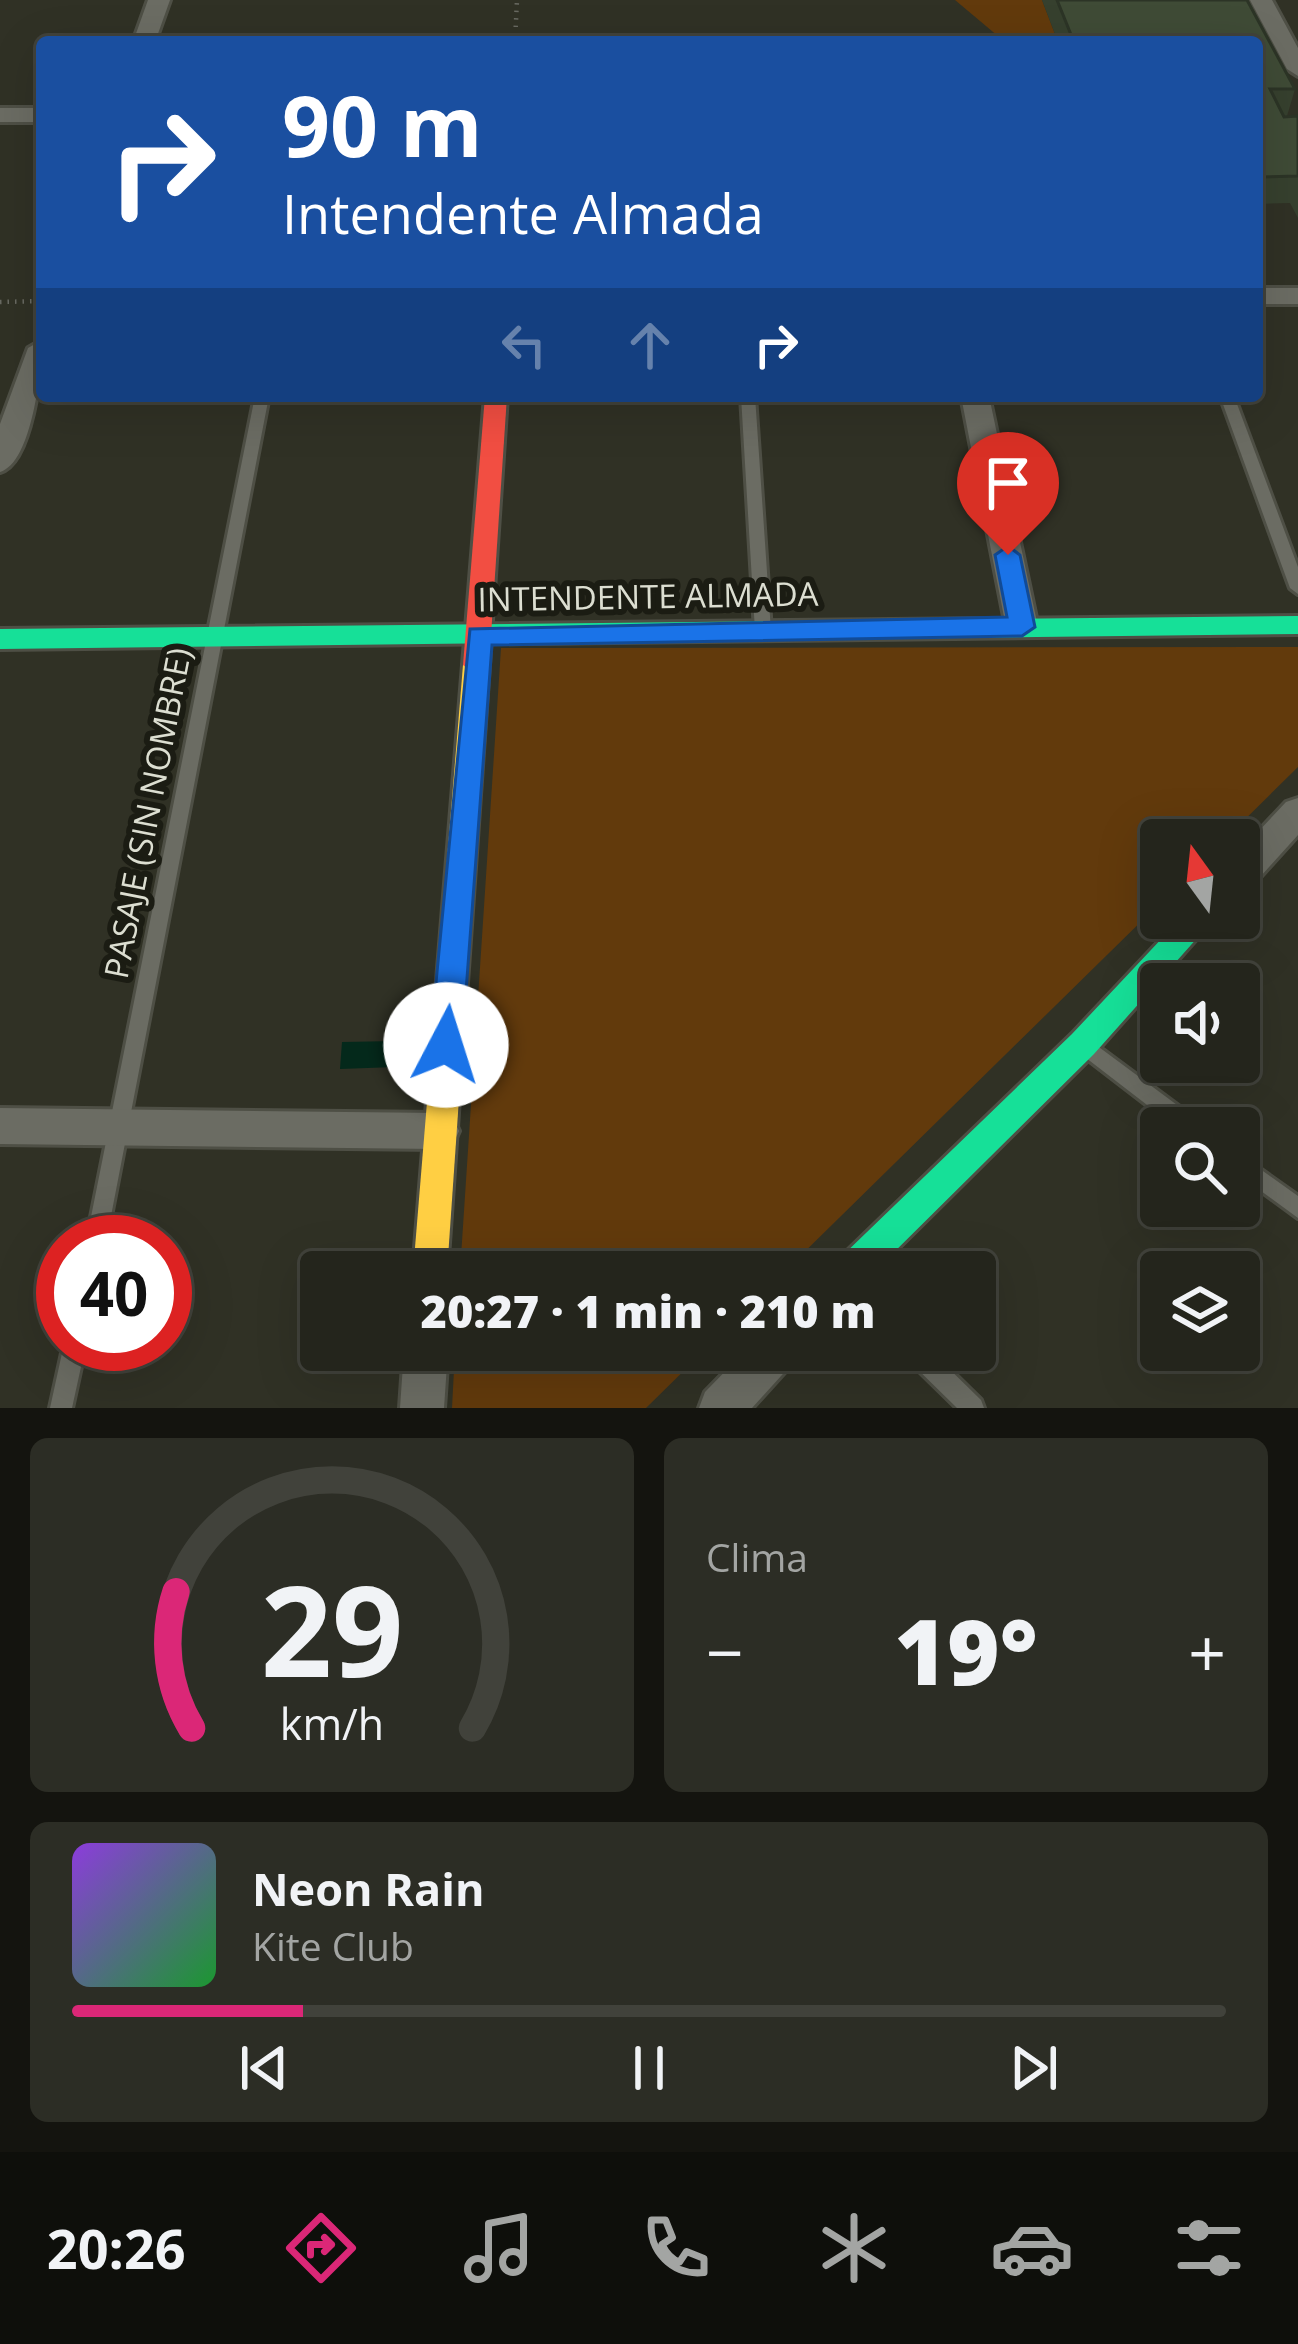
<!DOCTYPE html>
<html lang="es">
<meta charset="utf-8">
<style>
:root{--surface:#24251c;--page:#2c2d25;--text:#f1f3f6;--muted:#a3a5a3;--line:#41423b;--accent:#db2777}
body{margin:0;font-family:"Open Sans",sans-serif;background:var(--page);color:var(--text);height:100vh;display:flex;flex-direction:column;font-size:45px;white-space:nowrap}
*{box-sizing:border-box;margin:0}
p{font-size:39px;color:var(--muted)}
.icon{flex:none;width:66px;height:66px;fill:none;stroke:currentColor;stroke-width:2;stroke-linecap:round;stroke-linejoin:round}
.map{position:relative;height:1408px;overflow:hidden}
.drawer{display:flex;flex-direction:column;gap:30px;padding:30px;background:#14140f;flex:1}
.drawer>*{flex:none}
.hud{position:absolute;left:36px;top:36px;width:1227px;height:366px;border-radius:12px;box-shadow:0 12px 48px #0002,0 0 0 3px var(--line);background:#1a4fa0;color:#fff;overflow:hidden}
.needle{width:78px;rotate:345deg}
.tools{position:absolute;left:1140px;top:819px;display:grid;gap:24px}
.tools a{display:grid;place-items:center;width:120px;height:120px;border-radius:12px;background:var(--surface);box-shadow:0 12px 48px #0002,0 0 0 3px var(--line);font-size:60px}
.speed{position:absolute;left:36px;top:1215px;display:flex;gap:24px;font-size:60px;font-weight:700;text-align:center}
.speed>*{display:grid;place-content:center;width:156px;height:156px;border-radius:50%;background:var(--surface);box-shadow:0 12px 48px #0002,0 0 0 3px var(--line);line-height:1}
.speed .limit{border:18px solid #d22;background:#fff;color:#111}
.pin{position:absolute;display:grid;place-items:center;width:102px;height:102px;color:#fff;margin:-123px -51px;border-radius:50% 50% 50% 0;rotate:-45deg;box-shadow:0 0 12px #0007}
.pin .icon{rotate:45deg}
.me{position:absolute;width:132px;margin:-66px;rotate:5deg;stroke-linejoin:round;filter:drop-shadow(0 0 9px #0008)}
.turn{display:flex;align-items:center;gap:42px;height:252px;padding:0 48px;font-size:54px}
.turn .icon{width:156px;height:156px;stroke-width:2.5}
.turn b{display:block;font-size:84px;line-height:102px}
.lanes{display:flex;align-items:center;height:114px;padding:0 48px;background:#0003;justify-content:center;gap:60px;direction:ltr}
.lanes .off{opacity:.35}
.big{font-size:90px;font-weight:800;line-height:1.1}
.drawer .tile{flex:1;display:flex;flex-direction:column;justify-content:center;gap:18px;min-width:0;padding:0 42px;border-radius:18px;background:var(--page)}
.drawer .dial{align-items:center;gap:0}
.dial svg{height:312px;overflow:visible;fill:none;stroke:var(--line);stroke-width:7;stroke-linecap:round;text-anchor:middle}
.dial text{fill:var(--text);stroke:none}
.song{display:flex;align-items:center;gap:36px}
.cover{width:144px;height:144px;border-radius:18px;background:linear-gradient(135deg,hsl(270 70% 55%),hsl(130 70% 35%))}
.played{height:12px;border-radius:6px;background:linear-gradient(90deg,var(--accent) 20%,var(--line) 20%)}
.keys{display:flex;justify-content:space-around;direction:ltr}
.heat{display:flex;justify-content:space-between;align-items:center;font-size:66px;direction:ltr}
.drawer .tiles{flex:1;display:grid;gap:30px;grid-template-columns:1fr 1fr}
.tile:last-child{grid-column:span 2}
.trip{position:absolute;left:300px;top:1251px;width:696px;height:120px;border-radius:12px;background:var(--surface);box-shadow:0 12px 48px #0002,0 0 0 3px var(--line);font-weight:800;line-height:120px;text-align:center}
.tab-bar{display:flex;height:192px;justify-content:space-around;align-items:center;background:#0e0f0b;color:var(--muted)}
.tab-bar .icon{width:84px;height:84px}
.tab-bar .current{color:var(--accent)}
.tab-bar b{font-size:54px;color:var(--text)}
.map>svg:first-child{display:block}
.green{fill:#623a0c}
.water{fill:#04291b}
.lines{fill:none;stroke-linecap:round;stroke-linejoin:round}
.lane-casing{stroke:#4e4f45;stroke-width:6}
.street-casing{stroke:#4e4f45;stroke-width:6}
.fast-casing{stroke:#4e4f45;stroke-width:6}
.slow-casing{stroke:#4e4f45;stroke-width:6}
.jam-casing{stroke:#4e4f45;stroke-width:6}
.path{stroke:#696a62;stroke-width:4.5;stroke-dasharray:1.5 6;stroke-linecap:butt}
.lane{fill:#6b6c63;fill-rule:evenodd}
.street{fill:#6b6c63;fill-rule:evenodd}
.fast{fill:#16e098;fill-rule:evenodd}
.slow{fill:#ffcf43;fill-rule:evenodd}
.jam{fill:#f24e42;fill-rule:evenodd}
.wall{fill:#36402e}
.building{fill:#3f4b36;stroke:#2c3426;stroke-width:3}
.route{fill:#1a73e8;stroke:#114b97;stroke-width:3}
.labels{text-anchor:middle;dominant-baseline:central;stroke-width:12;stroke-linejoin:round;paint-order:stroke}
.street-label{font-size:33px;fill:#dcded1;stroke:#1b1c13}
</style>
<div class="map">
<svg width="1298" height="1408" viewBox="0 0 1298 1408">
<rect width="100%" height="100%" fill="#303125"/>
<path class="green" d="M955 0H1042L1058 42H1005Z
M1298 647V767L1224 840H1161V902L784 1272H460L501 648Z
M455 1350H705L646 1408H452Z"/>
<path class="water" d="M397 1041 395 1067 340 1069 342 1042Z"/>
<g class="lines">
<defs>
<path id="lane" d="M255 396H269L106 1242H86Z
M741 396H755L771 631 763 637 755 631Z
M1220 396H1234L1298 567V594L1290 588Z
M1084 1036 1200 1122 1203 1128H1177L1077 1051 1074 1045 1077 1039Z
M1239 1154 1298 1196V1218L1239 1175Z
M64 1344H86L72 1408H50Z
M903 1350H930L981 1400 984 1408H957L906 1358Z"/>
<path id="street" d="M148 0H170L155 42H133Z
M1250 0H1272L1298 48V76L1287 69Z
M0 108H42V122H0Z
M1257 288H1298V304H1257Z
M42 340C42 369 32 463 0 472V424L28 348Z
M961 396H989L1038 627 1033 635H1011L1006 627Z
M1298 798V835L1252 886 1239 891V852L1286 802Z
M0 1108 439 1113 453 1118 459 1131 453 1144 439 1149 0 1144Z
M404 1350H448L444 1408H400Z
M746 1350H798L791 1365 752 1408H699L705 1392Z"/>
<path id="fast" d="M1298 616V634L0 649V629Z
M1181 918H1215L1094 1054 874 1272H833L838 1260 1072 1034Z"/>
<path id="slow" d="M476 655 489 665 447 1272H413L463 665Z"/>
<path id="jam" d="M485 396H507L489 665 476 675 463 665Z"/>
</defs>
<use href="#lane" class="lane-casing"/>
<use href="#street" class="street-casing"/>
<use href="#fast" class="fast-casing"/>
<use href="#slow" class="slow-casing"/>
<use href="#jam" class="jam-casing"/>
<path class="path" d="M515 42 517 0
M0 302 42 301"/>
<use href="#lane" class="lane"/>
<use href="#street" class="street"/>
<use href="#fast" class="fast"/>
<use href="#slow" class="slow"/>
<use href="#jam" class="jam"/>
</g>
<path class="wall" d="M1042 0H1247L1295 89 1287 116H1298V218L1290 203 1257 204V42H1058Z"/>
<path class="building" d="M1057 0H1247L1295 89H1270L1284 117 1298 116V176L1257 177V42H1074Z"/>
<path class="route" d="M1008 546 1020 555 1035 627 1022 636 492 645 462 1045 457 1055 446 1059 434 1055 430 1045 470 629 1007 617 995 555Z"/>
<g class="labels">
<g class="street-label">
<text transform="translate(648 596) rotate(-1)">INTENDENTE ALMADA</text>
<text transform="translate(147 813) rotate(-79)">PASAJE (SIN NOMBRE)</text>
</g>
</g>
</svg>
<div class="tools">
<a><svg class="needle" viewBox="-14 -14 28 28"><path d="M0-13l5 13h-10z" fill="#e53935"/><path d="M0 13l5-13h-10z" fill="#a3a5a3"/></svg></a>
<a><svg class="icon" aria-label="sound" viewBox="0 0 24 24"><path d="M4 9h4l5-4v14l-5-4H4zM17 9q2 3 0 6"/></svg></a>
<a><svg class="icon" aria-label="search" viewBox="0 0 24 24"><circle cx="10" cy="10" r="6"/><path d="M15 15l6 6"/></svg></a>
<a><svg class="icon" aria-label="layers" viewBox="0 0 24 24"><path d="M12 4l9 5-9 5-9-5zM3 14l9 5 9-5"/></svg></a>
</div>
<div class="speed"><div class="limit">40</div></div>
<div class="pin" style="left:1008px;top:555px;background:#d93025"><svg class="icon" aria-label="arrive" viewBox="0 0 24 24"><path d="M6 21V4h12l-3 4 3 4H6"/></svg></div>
<svg class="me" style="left:446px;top:1045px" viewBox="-20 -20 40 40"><circle r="19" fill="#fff"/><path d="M0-13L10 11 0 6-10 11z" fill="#1a73e8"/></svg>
<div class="trip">20:27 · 1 min · 210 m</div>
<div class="hud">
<div class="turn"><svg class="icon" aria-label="right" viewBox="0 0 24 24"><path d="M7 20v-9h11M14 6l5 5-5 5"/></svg><div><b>90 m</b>Intendente Almada</div></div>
<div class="lanes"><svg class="icon off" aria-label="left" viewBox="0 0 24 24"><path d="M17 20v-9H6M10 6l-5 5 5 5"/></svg><svg class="icon off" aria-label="ahead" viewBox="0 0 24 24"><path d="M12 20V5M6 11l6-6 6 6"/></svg><svg class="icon" aria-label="right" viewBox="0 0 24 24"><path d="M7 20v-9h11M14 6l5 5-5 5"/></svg></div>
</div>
</div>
<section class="drawer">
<div class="tiles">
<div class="tile dial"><svg viewBox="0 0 100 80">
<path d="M14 69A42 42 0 1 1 86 69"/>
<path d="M14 69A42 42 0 0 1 10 34" stroke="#db2777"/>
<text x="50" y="56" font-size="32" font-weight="700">29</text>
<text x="50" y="72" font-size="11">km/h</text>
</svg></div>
<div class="tile"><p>Clima</p>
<div class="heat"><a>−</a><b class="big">19°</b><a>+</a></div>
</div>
<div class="tile">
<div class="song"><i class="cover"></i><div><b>Neon Rain</b><p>Kite Club</p></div></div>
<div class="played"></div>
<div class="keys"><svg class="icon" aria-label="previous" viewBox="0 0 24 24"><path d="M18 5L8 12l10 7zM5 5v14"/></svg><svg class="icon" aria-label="pause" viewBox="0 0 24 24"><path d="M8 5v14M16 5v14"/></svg><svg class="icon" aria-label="next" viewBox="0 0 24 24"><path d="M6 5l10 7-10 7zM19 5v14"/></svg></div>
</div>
</div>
</section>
<nav class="tab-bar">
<b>20:26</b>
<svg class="icon current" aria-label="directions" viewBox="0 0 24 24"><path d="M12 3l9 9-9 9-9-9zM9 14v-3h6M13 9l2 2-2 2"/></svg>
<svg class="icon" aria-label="music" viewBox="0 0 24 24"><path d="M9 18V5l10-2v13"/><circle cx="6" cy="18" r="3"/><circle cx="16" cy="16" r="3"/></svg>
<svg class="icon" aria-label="phone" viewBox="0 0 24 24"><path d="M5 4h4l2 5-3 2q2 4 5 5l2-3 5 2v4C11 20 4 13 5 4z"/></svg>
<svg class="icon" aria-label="climate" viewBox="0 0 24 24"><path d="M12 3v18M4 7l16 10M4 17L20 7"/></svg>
<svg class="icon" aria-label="car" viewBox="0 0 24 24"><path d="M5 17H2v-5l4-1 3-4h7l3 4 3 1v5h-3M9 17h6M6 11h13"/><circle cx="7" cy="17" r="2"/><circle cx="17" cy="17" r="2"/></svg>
<svg class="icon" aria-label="filters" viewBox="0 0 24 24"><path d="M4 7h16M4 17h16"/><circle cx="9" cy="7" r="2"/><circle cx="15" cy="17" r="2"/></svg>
</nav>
